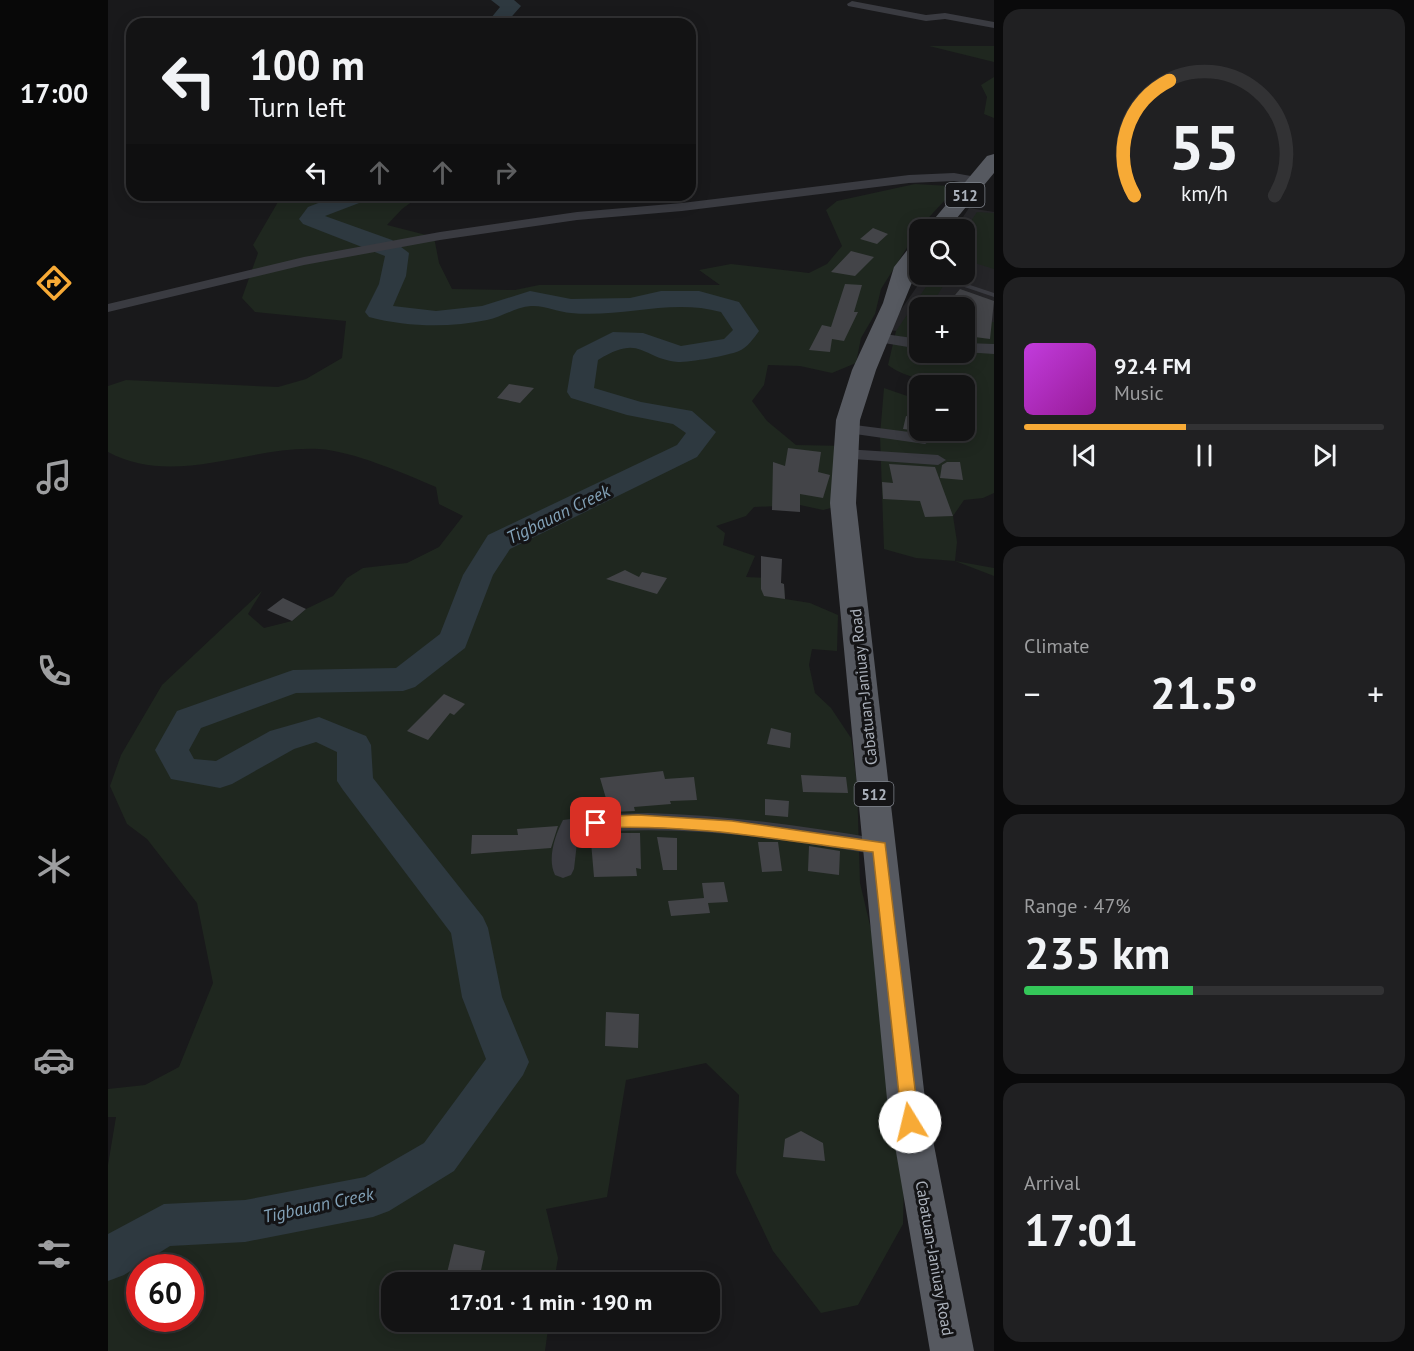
<!DOCTYPE html>
<meta charset="utf-8">
<style>
:root{--surface:#131314;--page:#202022;--text:#f1f3f6;--muted:#9d9ea0;--line:#323234;--accent:#f7aa36}
body{margin:0;font-family:"PT Sans",sans-serif;background:var(--page);color:var(--text);height:100vh;display:flex;flex-direction:column;font-size:22px;white-space:nowrap}
*{box-sizing:border-box;margin:0}
p{font-size:20px;color:var(--muted)}
.icon{flex:none;width:33px;height:33px;fill:none;stroke:currentColor;stroke-width:2;stroke-linecap:round;stroke-linejoin:round}
.map{position:relative;flex:1;overflow:hidden}
.drawer{display:flex;flex-direction:column;gap:9px;padding:9px;background:#0a0a0b;width:420px}
.drawer>*{flex:none}
.hud{position:absolute;left:18px;top:18px;width:570px;height:183px;border-radius:18px;box-shadow:0 3px 15px #0003,0 0 0 2px var(--line);background:#131314;color:var(--text);overflow:hidden}
.controls{position:absolute;left:801px;top:219px;display:grid;gap:12px}
.controls a{display:grid;place-items:center;width:66px;height:66px;border-radius:12px;background:var(--surface);box-shadow:0 3px 15px #0003,0 0 0 2px var(--line);font-size:30px}
.speed{position:absolute;left:18px;top:1254px;display:flex;gap:12px;font-size:30px;font-weight:700;text-align:center}
.speed>*{display:grid;place-content:center;width:78px;height:78px;border-radius:50%;background:var(--surface);box-shadow:0 3px 15px #0003,0 0 0 2px var(--line);line-height:1}
.speed .limit{border:9px solid #d22;background:#fff;color:#111}
.pin{position:absolute;display:grid;place-items:center;width:51px;height:51px;color:#fff;margin:-26px;border-radius:12px;box-shadow:0 3px 9px #0006}
.me{position:absolute;width:66px;margin:-33px;rotate:351deg;stroke-linejoin:round;filter:drop-shadow(0 0 4px #0008)}
.turn{display:flex;align-items:center;gap:21px;height:126px;padding:0 24px;font-size:27px}
.turn .icon{width:78px;height:78px;stroke-width:2.5}
.turn b{display:block;font-size:42px;line-height:51px}
.lanes{display:flex;align-items:center;height:57px;padding:0 24px;background:#0003;justify-content:center;gap:30px;direction:ltr}
.lanes .off{opacity:.35}
.big{font-size:45px;font-weight:600;line-height:1.1}
.drawer .tile{flex:1;display:flex;flex-direction:column;justify-content:center;gap:9px;min-width:0;padding:0 21px;border-radius:18px;background:var(--page)}
.drawer .dial{align-items:center;gap:0}
.dial svg{height:156px;overflow:visible;fill:none;stroke:var(--line);stroke-width:7;stroke-linecap:round;text-anchor:middle}
.dial text{fill:var(--text);stroke:none}
.song{display:flex;align-items:center;gap:18px}
.cover{width:72px;height:72px;border-radius:9px;background:linear-gradient(135deg,hsl(290 70% 55%),hsl(300 70% 35%))}
.played{height:6px;border-radius:3px;background:linear-gradient(90deg,var(--accent) 45%,var(--line) 45%)}
.keys{display:flex;justify-content:space-around;direction:ltr}
.heat{display:flex;justify-content:space-between;align-items:center;font-size:33px;direction:ltr}
.charge{height:9px;border-radius:4px;background:linear-gradient(90deg,#34c759 47%,var(--line) 0)}
.trip{position:absolute;left:273px;top:1272px;width:339px;height:60px;border-radius:18px;background:var(--surface);box-shadow:0 3px 15px #0003,0 0 0 2px var(--line);font-weight:600;line-height:60px;text-align:center}
main{display:flex;flex:1;min-height:0}
.tab-bar{display:flex;flex-direction:column;width:108px;justify-content:space-around;align-items:center;background:#080808;color:var(--muted)}
.tab-bar .icon{width:42px;height:42px}
.tab-bar .current{color:var(--accent)}
.tab-bar b{font-size:27px;color:var(--text)}
.map>svg:first-child{display:block}
.built{fill:#252528}
.green{fill:#1f271f;fill-rule:evenodd}
.lines{fill:none;stroke-linecap:round;stroke-linejoin:round}
.river{fill:#2e3940;fill-rule:evenodd}
.building{fill:#434448}
.service{fill:#3a3b41;fill-rule:evenodd}
.minor{fill:#3a3b41;fill-rule:evenodd}
.primary{fill:#565960;fill-rule:evenodd}
.route{fill:#f7aa36;stroke:#a16e23;stroke-width:1.5}
.labels{text-anchor:middle;dominant-baseline:central;stroke-width:6;stroke-linejoin:round;paint-order:stroke}
.shield{fill:#141416;stroke:#7e828a;stroke-width:1.5}
.shield-label{font-size:15px;font-weight:bold;fill:#abb1bb}
.street-label{font-size:16px;fill:#abb1bb;stroke:#141416}
.water-label{font-size:18px;font-style:italic;fill:#82a1b7;stroke:#141416}
</style>
<main>
<nav class="tab-bar">
<b>17:00</b>
<svg class="icon current" aria-label="directions" viewBox="0 0 24 24"><path d="M12 3l9 9-9 9-9-9zM9 14v-3h6M13 9l2 2-2 2"/></svg>
<svg class="icon" aria-label="music" viewBox="0 0 24 24"><path d="M9 18V5l10-2v13"/><circle cx="6" cy="18" r="3"/><circle cx="16" cy="16" r="3"/></svg>
<svg class="icon" aria-label="phone" viewBox="0 0 24 24"><path d="M5 4h4l2 5-3 2q2 4 5 5l2-3 5 2v4C11 20 4 13 5 4z"/></svg>
<svg class="icon" aria-label="climate" viewBox="0 0 24 24"><path d="M12 3v18M4 7l16 10M4 17L20 7"/></svg>
<svg class="icon" aria-label="car" viewBox="0 0 24 24"><path d="M5 17H2v-5l4-1 3-4h7l3 4 3 1v5h-3M9 17h6M6 11h13"/><circle cx="7" cy="17" r="2"/><circle cx="17" cy="17" r="2"/></svg>
<svg class="icon" aria-label="filters" viewBox="0 0 24 24"><path d="M4 7h16M4 17h16"/><circle cx="9" cy="7" r="2"/><circle cx="15" cy="17" r="2"/></svg>
</nav>
<div class="map">
<svg width="886" height="1351" viewBox="0 0 886 1351">
<rect width="100%" height="100%" fill="#19191b"/>
<path class="built" d="M861 208 886 212V340L857 337 856 308H812L811 333 779 330 817 275 856 274V230L847 229Z"/>
<path class="green" d="M821 46H886V62Z
M886 77V118L876 114 879 97 873 85Z
M807 184 842 186 837 200 812 227 773 289 767 314 753 338 748 363 724 373 692 366 660 365 656 385 644 401 659 421 688 445 740 446 731 506 715 510 692 505 646 507 638 516 608 526 617 533 615 545 647 556 638 577 660 578 676 584 677 599 702 603 730 615 729 651 704 649 701 665 707 693 723 708 743 738 749 784 752 883 780 1001 797 1134 795 1224 750 1305 713 1313 665 1251 628 1173 631 1095 598 1063 518 1080 499 1197 438 1209 450 1258 446 1282H284V1322H441L437 1351H0V1165L8 1117H0V1089L37 1085 71 1067 105 983 89 903 39 839 19 824 2 786 13 755 54 685 154 591 140 614 156 628 184 621 198 609 225 596 239 578 255 568 299 563 331 547 355 516 331 504 328 487C297 474 245 451 211 449 142 445 67 488 0 452V386L18 380 170 387 198 379 234 358 238 321 147 312 134 298 150 253 145 245 174 195H313L294 209 279 225 326 237 331 263 344 289 407 290 431 285H612L591 270 623 264 701 273 719 264 734 246 718 210 729 201ZM32 1268H82V1318H32Z
M869 212 886 213V269L857 260V230Z
M826 275H842L822 307 812 308 811 324 809 328 811 329 812 352H856L857 322H886V493L875 498 856 500 845 516 849 542 847 561 886 568V576L847 561 808 558 776 549 772 435 776 388 805 398H811L812 430H856V386C833 385 798 379 780 365L788 331Z"/>
<g class="lines">
<path class="river" d="M383 0H406L413 6 397 24H378L392 7Z
M231 195H262L259 200 217 216 284 240 301 253 298 276 285 306 328 311 374 306 422 291 463 299 522 298 553 291H591L631 302 651 331C646 338 639 348 631 351 619 356 583 362 570 362 533 359 534 333 490 360L486 388 533 402 584 411 608 432 589 457 402 549 385 575 357 648 307 687 295 691 188 693 93 728 81 750 86 759 108 761 162 731 211 717 258 736 263 745 265 778 375 917 380 928 394 997 421 1062 415 1075 346 1171 281 1211 265 1217 137 1242 62 1246 16 1275 0 1281V1234L56 1204 137 1200 257 1177 316 1143 378 1059 354 997 343 933 235 790 229 781V752L208 742 186 749 124 784 112 788 63 779 47 750 69 711 185 670 288 668 332 634 355 575 380 535 569 445 578 433 565 424 519 415 463 398 459 392 465 356 469 350 505 332 535 333 573 346 616 339 625 330 613 312C563 298 515 318 463 313 450 312 436 305 423 306 408 307 394 317 379 320 341 328 299 327 261 317L257 312 271 284 277 256 195 224 191 219 200 207Z"/>
</g>
<path class="building" d="M765 228 780 234 769 244 752 239Z
M743 251 766 257 747 276 723 272Z
M737 284 754 285 746 312H750L736 341 724 339 722 352 701 350 714 325 723 327Z
M852 289 886 301 882 339 859 336 862 310 838 306Z
M401 384 426 388 412 403 389 398Z
M798 416 812 418V431L795 429Z
M680 448 713 452 710 472 722 475 715 498 692 494V512L664 510 665 462 677 466Z
M839 462H852L855 480 832 478 834 465Z
M781 464 827 467 845 516 817 517 812 501 775 499 774 482 785 483Z
M653 556 674 559 673 583 676 584 677 599 656 596 653 589Z
M517 570 531 577 534 572 559 578 549 594 498 579Z
M175 598 198 609 184 621 159 610Z
M336 694 357 704 346 715 342 713 320 740 299 731Z
M663 728 683 733 682 748 659 744Z
M555 771 557 779 586 777 589 800 562 801 563 804 526 807 527 811 502 812 492 778Z
M693 775 738 777 740 793 695 792Z
M657 799 681 801 680 817 657 815Z
M450 826 443 848 363 854 364 835H410L409 829Z
M509 833H532L533 869 528 868 529 876 486 877 483 842H511Z
M549 837 569 838V870H555Z
M650 842H670L674 871 654 872Z
M701 846 732 851 731 875 700 871Z
M616 882 620 902 600 903 602 913 563 916 560 901 596 898 594 883Z
M498 1012 531 1014 530 1048 497 1046Z
M693 1131 715 1143 717 1161 675 1157 677 1139Z
M346 1244 377 1251 371 1280 339 1273Z"/>
<g class="lines">
<path class="service" d="M818 274H829L886 293V297Z"/>
<path class="minor" d="M744 1 818 15 837 13 886 22V28L837 19 818 21 740 6 739 4Z
M846 173 874 178 876 181 869 185 846 181 801 183 574 211 469 220 332 240 196 265 0 312V304L196 257 332 232 469 212 574 203 801 175Z
M769 333 812 339V349L764 341 761 338Z
M856 343 886 344V354L856 352Z
M739 424 817 434 825 439 817 444 733 432 731 429Z
M737 449 830 455 838 460 830 465 731 458 729 454Z
M540 813C618 815 695 826 772 839L780 841 783 847 780 853 772 855C671 839 572 823 470 834L466 869 463 875 455 878 447 875C439 859 447 835 455 820L501 814Z"/>
<path class="primary" d="M886 154V173L839 230H817L879 156Z
M812 243V263L768 370 752 420 748 503 817 1099 866 1351H822L779 1099 722 503 728 420 744 370 775 303 786 267 804 244Z"/>
</g>
<path class="route" d="M530 815 624 821 777 843 811 1122 809 1128 802 1130 796 1128 794 1122 765 852C673 840 581 823 488 828L480 823 488 817Z"/>
<g class="labels">
<g class="shield">
<rect x="837.5" y="183" width="39" height="24" rx="4.5"/>
<rect x="746.5" y="782" width="39" height="24" rx="4.5"/>
</g>
<g class="shield-label">
<text x="857" y="195">512</text>
<text x="766" y="794">512</text>
</g>
<g class="street-label">
<text transform="translate(755 687) rotate(-96)">Cabatuan-Janiuay Road</text>
<text transform="translate(827 1258) rotate(80)">Cabatuan-Janiuay Road</text>
</g>
<g class="water-label">
<text transform="translate(450 514) rotate(-26)">Tigbauan Creek</text>
<text transform="translate(210 1205) rotate(-12)">Tigbauan Creek</text>
</g>
</g>
</svg>
<div class="controls">
<a><svg class="icon" aria-label="search" viewBox="0 0 24 24"><circle cx="10" cy="10" r="6"/><path d="M15 15l6 6"/></svg></a>
<a>+</a>
<a>−</a>
</div>
<div class="speed"><div class="limit">60</div></div>
<div class="pin" style="left:488px;top:823px;background:#d93025"><svg class="icon" aria-label="arrive" viewBox="0 0 24 24"><path d="M6 21V4h12l-3 4 3 4H6"/></svg></div>
<svg class="me" style="left:802px;top:1122px" viewBox="-20 -20 40 40"><circle r="19" fill="#fff"/><path d="M0-13L10 11 0 6-10 11z" fill="#f7aa36"/></svg>
<div class="trip">17:01 · 1 min · 190 m</div>
<div class="hud">
<div class="turn"><svg class="icon" aria-label="left" viewBox="0 0 24 24"><path d="M17 20v-9H6M10 6l-5 5 5 5"/></svg><div><b>100 m</b>Turn left</div></div>
<div class="lanes"><svg class="icon" aria-label="left" viewBox="0 0 24 24"><path d="M17 20v-9H6M10 6l-5 5 5 5"/></svg><svg class="icon off" aria-label="ahead" viewBox="0 0 24 24"><path d="M12 20V5M6 11l6-6 6 6"/></svg><svg class="icon off" aria-label="ahead" viewBox="0 0 24 24"><path d="M12 20V5M6 11l6-6 6 6"/></svg><svg class="icon off" aria-label="right" viewBox="0 0 24 24"><path d="M7 20v-9h11M14 6l5 5-5 5"/></svg></div>
</div>
</div>
<section class="drawer">
<div class="tile dial"><svg viewBox="0 0 100 80">
<path d="M14 69A42 42 0 1 1 86 69"/>
<path d="M14 69A42 42 0 0 1 32 10" stroke="#f7aa36"/>
<text x="50" y="56" font-size="32" font-weight="700">55</text>
<text x="50" y="72" font-size="11">km/h</text>
</svg></div>
<div class="tile">
<div class="song"><i class="cover"></i><div><b>92.4 FM</b><p>Music</p></div></div>
<div class="played"></div>
<div class="keys"><svg class="icon" aria-label="previous" viewBox="0 0 24 24"><path d="M18 5L8 12l10 7zM5 5v14"/></svg><svg class="icon" aria-label="pause" viewBox="0 0 24 24"><path d="M8 5v14M16 5v14"/></svg><svg class="icon" aria-label="next" viewBox="0 0 24 24"><path d="M6 5l10 7-10 7zM19 5v14"/></svg></div>
</div>
<div class="tile"><p>Climate</p>
<div class="heat"><a>−</a><b class="big">21.5°</b><a>+</a></div>
</div>
<div class="tile"><p>Range · 47%</p><b class="big">235 km</b><div class="charge"></div></div>
<div class="tile"><p>Arrival</p><b class="big">17:01</b></div>
</section>
</main>
